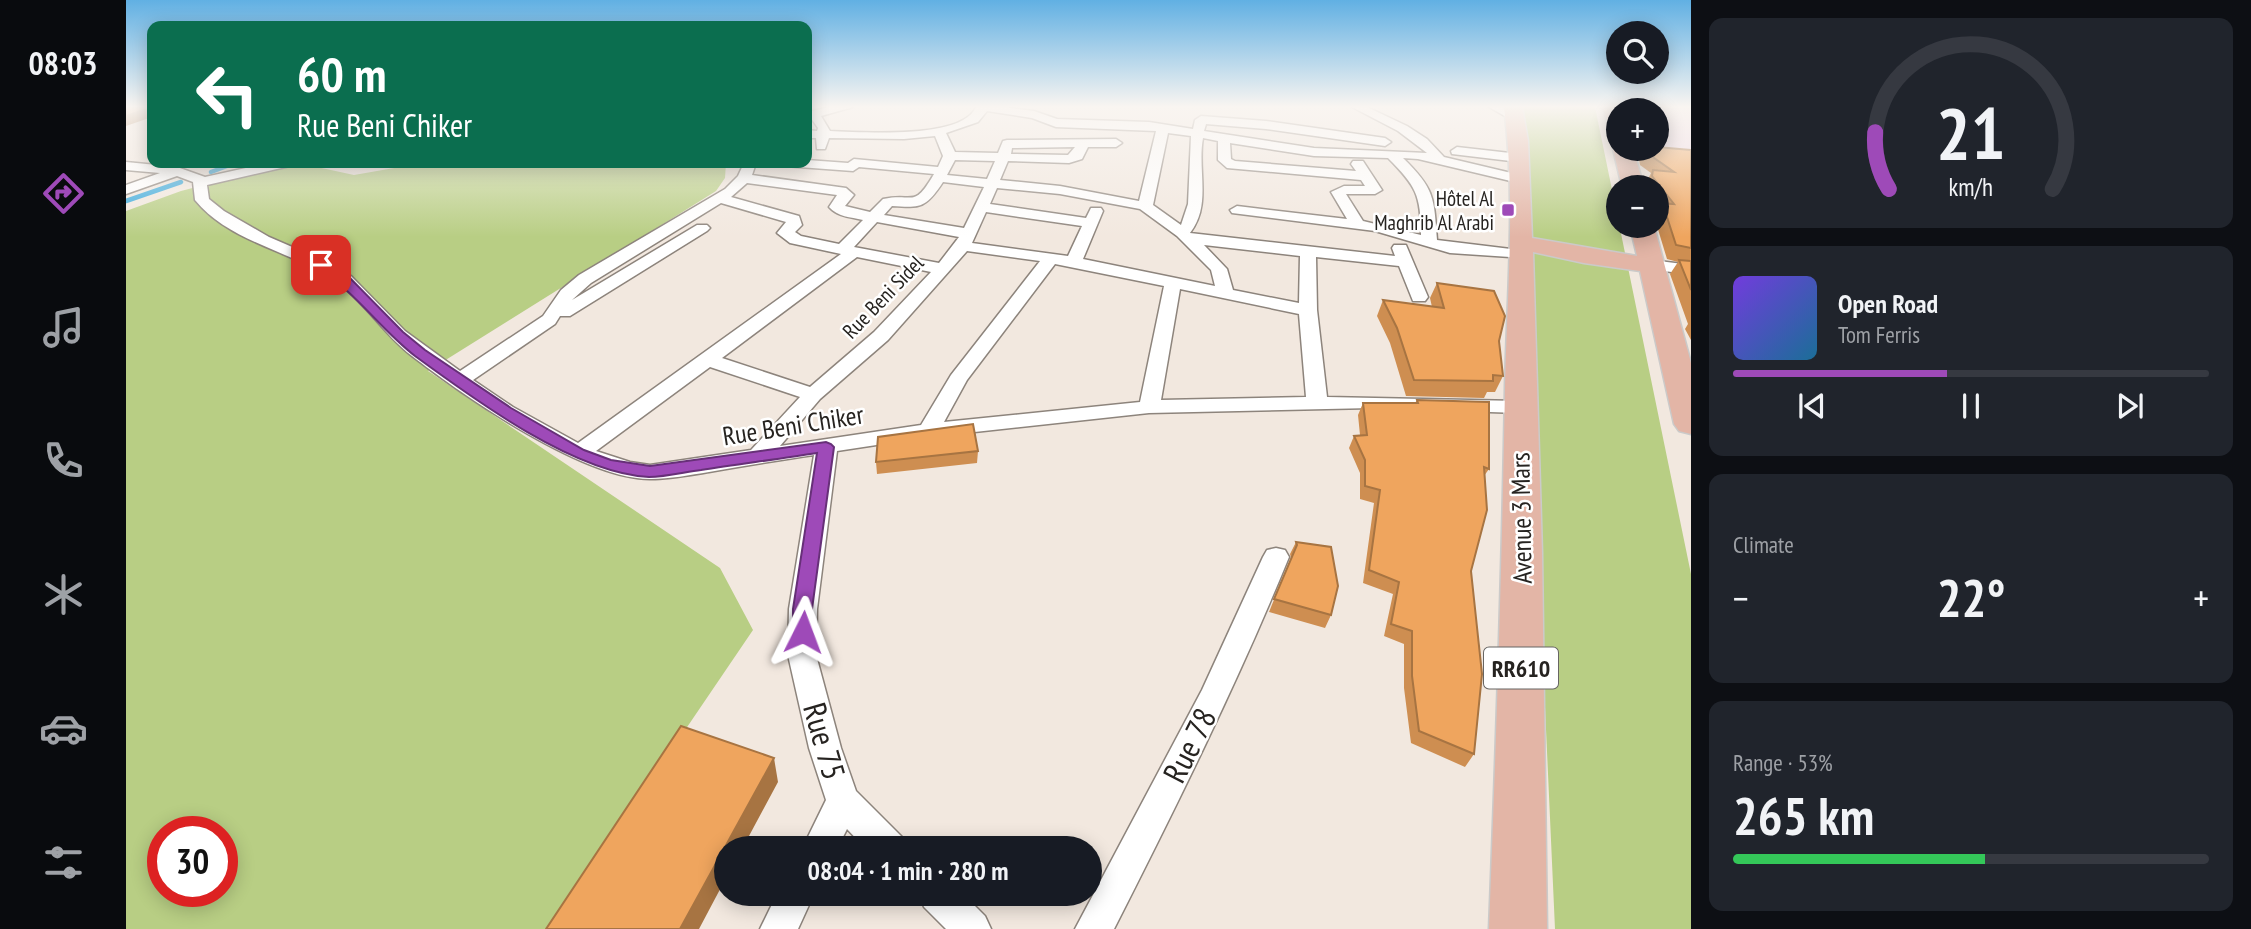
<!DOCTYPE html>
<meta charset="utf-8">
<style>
:root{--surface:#171b24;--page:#20242c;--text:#f1f3f6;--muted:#9ea1a6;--line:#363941;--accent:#9e4ab8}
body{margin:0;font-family:"PT Sans Narrow",sans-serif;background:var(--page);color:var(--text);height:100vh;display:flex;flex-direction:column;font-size:26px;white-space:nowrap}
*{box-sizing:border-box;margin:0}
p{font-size:23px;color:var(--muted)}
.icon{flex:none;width:38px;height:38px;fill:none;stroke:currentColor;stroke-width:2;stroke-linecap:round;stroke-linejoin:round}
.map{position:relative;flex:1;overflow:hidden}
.panel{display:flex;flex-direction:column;gap:18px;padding:18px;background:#0d0f14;width:560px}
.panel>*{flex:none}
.banner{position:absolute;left:21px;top:21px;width:665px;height:147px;border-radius:14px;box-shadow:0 4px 18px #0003;background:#0b6e4f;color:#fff;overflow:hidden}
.controls{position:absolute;left:1480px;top:21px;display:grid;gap:14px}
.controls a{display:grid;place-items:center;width:63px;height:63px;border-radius:50%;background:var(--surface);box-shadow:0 4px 18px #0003;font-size:35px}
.speed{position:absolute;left:21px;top:816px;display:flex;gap:14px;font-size:35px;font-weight:700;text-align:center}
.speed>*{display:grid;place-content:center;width:91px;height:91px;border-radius:50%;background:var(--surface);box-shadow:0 4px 18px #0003;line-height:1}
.speed .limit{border:10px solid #d22;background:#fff;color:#111}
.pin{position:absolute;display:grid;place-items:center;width:60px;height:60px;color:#fff;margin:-30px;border-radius:14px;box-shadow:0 4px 10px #0006}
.me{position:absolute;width:77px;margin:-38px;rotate:3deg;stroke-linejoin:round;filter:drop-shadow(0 0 5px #0008)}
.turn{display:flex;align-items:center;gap:24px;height:147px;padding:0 35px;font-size:32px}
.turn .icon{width:91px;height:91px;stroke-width:2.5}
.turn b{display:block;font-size:49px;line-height:60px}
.big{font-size:52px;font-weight:700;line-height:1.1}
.panel .tile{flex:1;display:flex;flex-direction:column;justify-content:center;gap:10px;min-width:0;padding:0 24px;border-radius:14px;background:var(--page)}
.panel .dial{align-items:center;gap:0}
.dial svg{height:182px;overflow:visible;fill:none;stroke:var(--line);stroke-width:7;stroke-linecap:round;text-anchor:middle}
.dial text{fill:var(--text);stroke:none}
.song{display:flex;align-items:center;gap:21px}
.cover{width:84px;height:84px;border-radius:10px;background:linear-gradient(135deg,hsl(260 70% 55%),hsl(200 70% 35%))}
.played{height:7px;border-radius:4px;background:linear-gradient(90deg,var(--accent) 45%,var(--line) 45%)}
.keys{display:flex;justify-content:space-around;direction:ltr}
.heat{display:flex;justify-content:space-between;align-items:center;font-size:38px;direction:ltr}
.charge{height:10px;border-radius:5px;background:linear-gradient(90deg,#34c759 53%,var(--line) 0)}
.trip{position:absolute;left:588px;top:836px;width:388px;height:70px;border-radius:35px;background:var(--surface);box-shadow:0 4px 18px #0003;font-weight:700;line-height:70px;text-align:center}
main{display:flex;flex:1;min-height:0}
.tabs{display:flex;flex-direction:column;width:126px;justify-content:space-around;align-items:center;background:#090b0e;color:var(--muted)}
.tabs .icon{width:49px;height:49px}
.tabs .on{color:var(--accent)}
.tabs b{font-size:32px;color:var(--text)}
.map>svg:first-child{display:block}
.education{fill:#efd8e5}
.green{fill:#b8ce84;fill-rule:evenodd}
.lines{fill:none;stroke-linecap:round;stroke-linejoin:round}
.stream{stroke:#38a9dc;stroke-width:4.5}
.street-casing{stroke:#8d847c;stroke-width:3}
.primary-casing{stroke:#cbcac9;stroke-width:3}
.street{fill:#fff;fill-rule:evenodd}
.primary{fill:#e3b5a6;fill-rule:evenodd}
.wall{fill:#ce8e51}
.shaded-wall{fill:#a77442}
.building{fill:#efa55e;stroke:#a77442;stroke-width:2}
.route{fill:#9e4ab8;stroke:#673078;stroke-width:2}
.poi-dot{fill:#9e4ab8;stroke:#fff;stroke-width:2.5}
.labels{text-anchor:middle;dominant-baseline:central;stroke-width:5;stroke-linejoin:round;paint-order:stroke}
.far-poi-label{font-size:21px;fill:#262320;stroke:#fff;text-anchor:end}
.far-street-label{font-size:21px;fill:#262320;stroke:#fff}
.shield{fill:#fff;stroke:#676563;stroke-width:2}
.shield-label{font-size:24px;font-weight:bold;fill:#262320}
.street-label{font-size:26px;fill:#262320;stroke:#fff}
.near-street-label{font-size:32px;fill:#262320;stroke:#fff}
</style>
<main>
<nav class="tabs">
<b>08:03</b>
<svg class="icon on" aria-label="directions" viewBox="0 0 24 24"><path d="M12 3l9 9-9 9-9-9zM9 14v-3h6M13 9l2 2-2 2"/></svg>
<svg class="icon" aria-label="music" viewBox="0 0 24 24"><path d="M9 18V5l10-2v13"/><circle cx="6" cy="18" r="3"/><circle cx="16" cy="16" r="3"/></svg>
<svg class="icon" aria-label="phone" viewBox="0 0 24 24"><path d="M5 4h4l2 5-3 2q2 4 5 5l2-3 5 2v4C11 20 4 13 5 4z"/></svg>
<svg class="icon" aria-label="climate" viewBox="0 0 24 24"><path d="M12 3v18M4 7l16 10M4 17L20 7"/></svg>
<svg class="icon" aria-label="car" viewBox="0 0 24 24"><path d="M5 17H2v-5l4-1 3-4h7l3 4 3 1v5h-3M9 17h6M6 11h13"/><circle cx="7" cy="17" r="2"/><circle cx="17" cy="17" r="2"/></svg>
<svg class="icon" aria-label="filters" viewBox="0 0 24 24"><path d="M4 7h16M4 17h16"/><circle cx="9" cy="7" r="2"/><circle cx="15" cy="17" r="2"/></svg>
</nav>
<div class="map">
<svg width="1565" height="929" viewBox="0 0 1565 929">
<rect width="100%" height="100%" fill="#f2e8df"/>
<path class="education" d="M1511 107H1565V151L1531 148V110H1513Z"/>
<path class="green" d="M1392 107H1469L1565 574V929H1429Z
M297 163H600L599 178 590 191 302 371 594 568 627 630 424 929H0V211L55 191 132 171 177 164 228 175ZM37 831H96V891H37Z"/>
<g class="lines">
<path class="stream" d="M85 172 109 163
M0 201 55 182"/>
<defs>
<path id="street" d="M704 107H727L695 116 704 131C736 132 836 140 850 107H877L908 111 931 119 1023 122 1067 129 1069 120 1075 116 1140 121 1259 138 1265 142 1259 146 1140 129 1080 124 1078 131 1188 148 1301 153 1272 131 1226 107H1241L1281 126 1301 139 1318 157 1398 176V182L1393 183 1292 159 1277 158C1309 189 1308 198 1311 240L1393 250 1399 252 1401 255 1399 258 1324 253 1249 231 1106 213 1104 210 1111 206 1221 219 1205 192 1218 186H1239L1235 180 1101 168 1092 160V141L1077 138C1071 170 1086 205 1064 233L1269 256 1266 248 1268 245H1280L1302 297 1299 301H1287L1273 266 1190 257 1191 310 1201 397 1393 401 1400 403 1403 407 1400 411 1393 413 1246 408 1023 413 803 437 711 451 691 609 690 655 715 748 730 791 776 837 781 849H740L721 829 711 849H676L700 800 683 748 662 655 663 609 688 455C653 460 618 466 583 472 564 475 544 479 525 479 459 480 339 397 286 356 258 335 239 302 211 282 167 251 104 243 69 200L67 182 51 176 0 194V185L34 173 0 170V162L51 167 79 177 142 163H165L164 166 81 185 83 199 98 211 143 237 201 262 225 276 279 331 334 371 417 316 435 290 453 275 599 189 612 176 618 163H630L626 175 720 188 728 195 719 206 744 212 757 199C788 192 787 210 808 174L733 167 727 171 659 166 658 163H681V160L722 163 728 159 812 167 817 156 809 136 778 139 703 138 699 149H691L690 138H681V130L691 131 692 128 685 118H681V112ZM861 111 906 118 930 127 1030 131 1013 201 934 186 874 180 882 161 943 163 956 159 962 147H990L996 143 990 139 881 140 877 141 872 153 829 152 820 133 852 122ZM1042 133 1065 136 1062 204 1055 225 1027 205ZM1104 143 1188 156 1262 158C1290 186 1295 195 1295 235L1237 221 1220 194H1249L1256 190 1237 161H1227L1225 164 1230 171 1109 161 1105 159ZM949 147 942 155 885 154 886 148ZM829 160 869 161 861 179 821 175ZM817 182 858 187 838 228 758 215 766 206C795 208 800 208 817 182ZM621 183 711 195 703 207C712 217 724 217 737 220L713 244 675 236 669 232 676 225 673 216 605 197ZM871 188 934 194 1014 209 1051 236 1085 270 1089 286 957 259 977 211 975 208H965L960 218 864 204ZM595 203 660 222 651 233 664 243 715 254 452 443 387 407 347 380 429 324 434 316H444L581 231 584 228 581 225H571L446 300 465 283ZM860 212 956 226 942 256 846 243ZM751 222 833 237 813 263 728 247ZM1078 245 1174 256 1173 303 1107 290 1101 269ZM841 251 914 261 825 375 795 425 654 446 694 399 762 340ZM731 257 805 272 748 332 684 387 596 358ZM929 264 1038 286 1014 402 818 422 841 380ZM1054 289 1173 314 1180 397 1035 400ZM584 367 674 397 625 450 524 465 504 462 470 451Z
M1363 107H1377L1394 117 1384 119Z
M1331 147 1393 154 1400 158 1393 162 1326 154 1325 151Z
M1493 148 1565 153V161L1497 155 1491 151Z
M1525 260 1565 265V275L1519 268 1517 265Z
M1150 548 1159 550 1163 557C1111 684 1050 807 988 929H949L1076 690 1137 557 1141 550Z
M651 894H688L672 929H634Z
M793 894H837L859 916 865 929H820L798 907Z"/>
<path id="primary" d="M1378 107H1396L1402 141 1406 238 1511 256 1504 226H1528L1565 363V434L1553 431 1548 424 1514 271 1458 263 1407 252 1416 553 1421 929H1363C1370 748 1376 568 1379 387 1381 294 1390 200 1378 107Z
M1477 107H1495L1493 139 1484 133Z
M1493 144V149H1507L1518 187H1496L1487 149Z"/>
</defs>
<use href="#street" class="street-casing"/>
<use href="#primary" class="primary-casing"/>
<use href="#street" class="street"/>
<use href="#primary" class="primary"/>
</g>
<path class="wall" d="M1518 149 1565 150V340L1559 329 1562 324 1544 274 1552 262 1541 259 1531 226V187H1519L1520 183 1525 173 1514 165 1513 159Z
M1311 283 1373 341 1377 376 1369 392H1361L1358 398 1280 396 1264 343 1251 316 1257 300 1306 307 1304 298Z
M1291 400 1363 469 1358 476 1345 571 1348 754 1339 767 1285 743 1278 688V644L1258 636 1267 594 1237 583 1248 503 1234 499V473L1223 448 1228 436 1234 435 1232 415 1237 403H1289Z
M852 451 851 463 751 474 750 462Z
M1170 542 1205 615 1199 628 1143 612 1165 558 1164 554Z"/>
<path class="shaded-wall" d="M26 107V117L0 126V116Z
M648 758 652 782 616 849H600V878L573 929H554Z"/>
<path class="building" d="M0 107H26L0 116Z
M1531 147 1565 150V248L1550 245 1539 211 1532 203 1548 204 1526 176 1527 170 1548 172 1521 153 1520 149H1531Z
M1553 260 1565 261V290Z
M1311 283 1368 291 1379 316 1373 341 1377 376 1367 375V381L1288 380 1271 328 1257 300 1318 308Z
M1291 400 1363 402V469L1358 467 1361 510 1345 571 1356 674 1348 754 1293 731 1286 676V631L1265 624 1273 582 1243 570 1254 490 1239 486V460L1228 436 1241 435 1237 403H1292Z
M847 424 852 451 750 462 752 437Z
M1170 542 1205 547 1212 586 1205 615 1148 599 1171 545Z
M555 726 648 758 554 929H420Z"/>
<linearGradient id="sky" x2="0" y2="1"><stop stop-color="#61b0e3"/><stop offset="0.45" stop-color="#f9f5f1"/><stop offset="1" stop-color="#f9f5f1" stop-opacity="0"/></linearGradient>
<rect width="1565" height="237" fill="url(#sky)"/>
<path class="route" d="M191 263H199L223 277 277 332 299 350 385 408 458 450 485 460 524 466 700 442 705 444 708 447 686 609V632L683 637 677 640 670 637 667 632V609L691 453C653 459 614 464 575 470 559 472 540 477 523 477 448 473 349 400 289 356 254 329 229 291 191 268Z"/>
<rect class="poi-dot" x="1375" y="203" width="14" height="14" rx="3.5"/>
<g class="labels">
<g class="far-poi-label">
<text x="1368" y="198">Hôtel Al<tspan x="1368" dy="24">Maghrib Al Arabi</tspan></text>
</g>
<g class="far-street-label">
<text transform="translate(757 297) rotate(-46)">Rue Beni Sidel</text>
</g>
<rect class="shield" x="1358" y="647.5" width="74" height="41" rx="5"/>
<g class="shield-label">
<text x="1395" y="668">RR610</text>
</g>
<g class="street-label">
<text transform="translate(667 425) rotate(-9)">Rue Beni Chiker</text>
<text transform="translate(1395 518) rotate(-91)">Avenue 3 Mars</text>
</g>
<g class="near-street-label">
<text transform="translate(699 741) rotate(74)">Rue 75</text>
<text transform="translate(1063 745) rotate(-63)">Rue 78</text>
</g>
</g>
</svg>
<div class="controls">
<a><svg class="icon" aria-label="search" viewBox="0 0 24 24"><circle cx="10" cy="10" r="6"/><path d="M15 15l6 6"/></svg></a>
<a>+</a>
<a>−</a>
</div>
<div class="speed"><div class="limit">30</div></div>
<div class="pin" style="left:195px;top:265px;background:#d93025"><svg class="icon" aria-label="arrive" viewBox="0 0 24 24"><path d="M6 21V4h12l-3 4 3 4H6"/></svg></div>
<svg class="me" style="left:677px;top:632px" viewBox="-20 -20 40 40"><path d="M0-17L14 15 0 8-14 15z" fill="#9e4ab8" stroke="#fff" stroke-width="4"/></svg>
<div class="trip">08:04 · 1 min · 280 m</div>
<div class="banner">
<div class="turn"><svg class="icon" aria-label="left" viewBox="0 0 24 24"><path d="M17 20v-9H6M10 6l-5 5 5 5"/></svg><div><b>60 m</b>Rue Beni Chiker</div></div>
</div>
</div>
<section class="panel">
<div class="tile dial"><svg viewBox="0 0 100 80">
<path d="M14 69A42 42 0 1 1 86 69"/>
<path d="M14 69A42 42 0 0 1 8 44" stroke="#9e4ab8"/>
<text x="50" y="56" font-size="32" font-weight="700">21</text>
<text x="50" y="72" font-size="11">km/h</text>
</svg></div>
<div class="tile">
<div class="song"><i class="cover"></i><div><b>Open Road</b><p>Tom Ferris</p></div></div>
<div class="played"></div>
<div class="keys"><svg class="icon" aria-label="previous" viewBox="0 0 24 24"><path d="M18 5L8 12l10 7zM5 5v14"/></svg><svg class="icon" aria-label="pause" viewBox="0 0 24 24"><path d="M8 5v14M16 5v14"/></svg><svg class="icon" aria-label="next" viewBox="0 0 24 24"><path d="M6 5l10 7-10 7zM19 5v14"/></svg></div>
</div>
<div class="tile"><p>Climate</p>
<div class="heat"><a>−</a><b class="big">22°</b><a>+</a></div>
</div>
<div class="tile"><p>Range · 53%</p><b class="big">265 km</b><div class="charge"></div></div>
</section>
</main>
